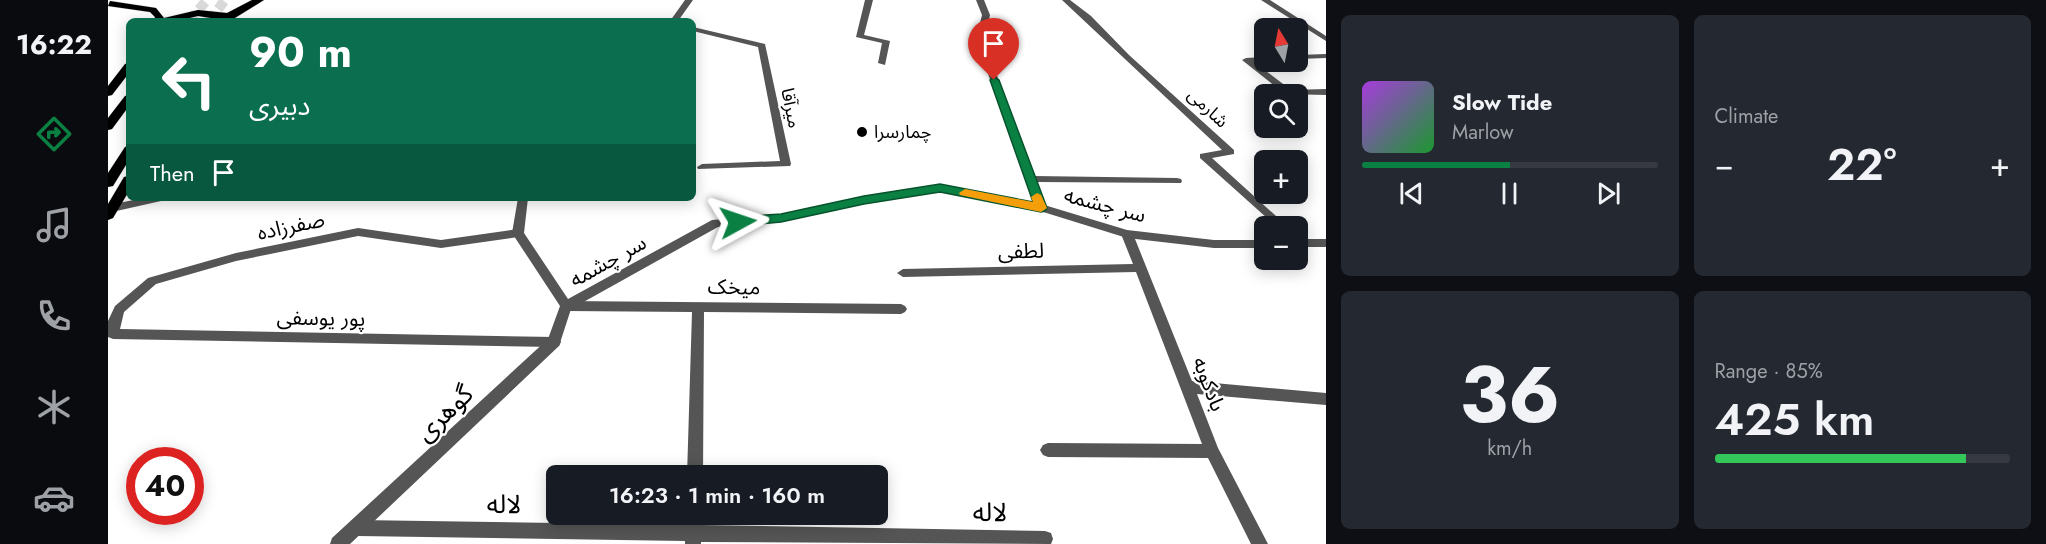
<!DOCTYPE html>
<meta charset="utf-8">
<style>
:root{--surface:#171b24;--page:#242831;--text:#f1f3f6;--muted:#9ea1a6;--line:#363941;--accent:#0b8043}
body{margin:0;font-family:Jost,"Noto Sans Arabic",sans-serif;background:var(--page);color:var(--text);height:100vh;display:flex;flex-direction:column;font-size:22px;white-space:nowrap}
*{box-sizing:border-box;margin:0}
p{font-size:20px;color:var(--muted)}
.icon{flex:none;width:33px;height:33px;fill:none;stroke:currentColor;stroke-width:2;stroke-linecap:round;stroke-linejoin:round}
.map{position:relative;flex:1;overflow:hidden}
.panel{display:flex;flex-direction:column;gap:15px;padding:15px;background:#0d0f14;width:720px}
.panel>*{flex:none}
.banner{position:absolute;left:18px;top:18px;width:570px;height:183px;border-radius:9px;box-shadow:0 3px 15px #0003;background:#0b6e4f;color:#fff;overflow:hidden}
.needle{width:39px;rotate:350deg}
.fabs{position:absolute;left:1146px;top:18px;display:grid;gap:12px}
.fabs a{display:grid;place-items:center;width:54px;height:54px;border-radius:9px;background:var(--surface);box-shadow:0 3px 15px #0003;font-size:30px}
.speed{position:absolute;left:18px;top:447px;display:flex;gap:12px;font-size:30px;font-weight:700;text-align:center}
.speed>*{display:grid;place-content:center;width:78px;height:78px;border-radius:50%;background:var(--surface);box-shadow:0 3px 15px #0003;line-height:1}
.speed .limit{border:9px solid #d22;background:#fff;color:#111}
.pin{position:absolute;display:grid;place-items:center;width:51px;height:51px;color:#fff;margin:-62px -26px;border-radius:50% 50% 50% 0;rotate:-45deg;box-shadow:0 0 6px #0007}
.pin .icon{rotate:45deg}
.me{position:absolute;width:66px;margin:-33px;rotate:85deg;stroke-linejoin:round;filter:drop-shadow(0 0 4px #0008)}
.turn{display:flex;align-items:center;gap:21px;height:126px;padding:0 24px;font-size:27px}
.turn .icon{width:78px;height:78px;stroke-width:2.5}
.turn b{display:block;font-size:42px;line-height:51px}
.then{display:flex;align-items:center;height:57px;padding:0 24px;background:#0003;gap:12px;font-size:22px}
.big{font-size:45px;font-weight:600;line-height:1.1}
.panel .widget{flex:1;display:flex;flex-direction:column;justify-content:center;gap:9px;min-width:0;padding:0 21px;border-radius:9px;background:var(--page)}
.panel .dial{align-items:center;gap:0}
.dial b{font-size:78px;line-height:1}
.song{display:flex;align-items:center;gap:18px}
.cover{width:72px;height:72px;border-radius:9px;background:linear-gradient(135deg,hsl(280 70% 55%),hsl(130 70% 35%))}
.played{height:6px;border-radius:3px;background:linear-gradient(90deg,var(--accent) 50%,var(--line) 50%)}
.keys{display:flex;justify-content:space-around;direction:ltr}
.heat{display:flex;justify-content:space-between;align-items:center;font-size:33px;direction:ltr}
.charge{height:9px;border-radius:4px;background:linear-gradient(90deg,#34c759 85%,var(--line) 0)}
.panel .tiles{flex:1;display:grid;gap:15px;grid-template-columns:repeat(2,1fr)}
.trip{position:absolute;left:438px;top:465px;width:342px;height:60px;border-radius:9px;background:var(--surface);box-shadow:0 3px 15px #0003;font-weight:600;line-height:60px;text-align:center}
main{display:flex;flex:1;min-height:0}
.dock{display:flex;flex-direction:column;width:108px;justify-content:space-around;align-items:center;background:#090b0e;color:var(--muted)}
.dock .icon{width:42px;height:42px}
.dock .current{color:var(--accent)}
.dock b{font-size:27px;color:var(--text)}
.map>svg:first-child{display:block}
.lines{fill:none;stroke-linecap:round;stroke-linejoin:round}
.primary-tunnel{stroke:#d9d9d9;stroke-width:10;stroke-dasharray:10 5;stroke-linecap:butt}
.primary-casing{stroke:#dbdbdb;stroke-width:1}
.minor{fill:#555;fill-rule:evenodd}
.tertiary{fill:#555;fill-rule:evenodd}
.primary{fill:#000;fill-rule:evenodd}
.route{fill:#0b8043;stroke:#07532c;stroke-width:1.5}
.slow{fill:#f59e0b}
.poi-dot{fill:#000;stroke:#fff;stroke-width:2}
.labels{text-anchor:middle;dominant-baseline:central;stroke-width:4.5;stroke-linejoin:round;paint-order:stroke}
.far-street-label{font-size:18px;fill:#000;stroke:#fff}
.far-poi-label{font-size:18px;fill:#000;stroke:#fff;text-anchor:start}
.street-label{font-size:21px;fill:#000;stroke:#fff}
.near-street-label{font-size:26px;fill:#000;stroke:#fff}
</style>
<main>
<nav class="dock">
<b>16:22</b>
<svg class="icon current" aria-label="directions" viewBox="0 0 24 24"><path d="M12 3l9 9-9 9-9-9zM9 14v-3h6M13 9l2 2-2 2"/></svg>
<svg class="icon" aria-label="music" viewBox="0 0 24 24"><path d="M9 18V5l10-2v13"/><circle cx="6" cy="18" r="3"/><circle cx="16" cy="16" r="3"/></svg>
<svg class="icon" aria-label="phone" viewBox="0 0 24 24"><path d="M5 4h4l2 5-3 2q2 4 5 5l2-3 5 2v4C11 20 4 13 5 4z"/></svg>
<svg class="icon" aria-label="climate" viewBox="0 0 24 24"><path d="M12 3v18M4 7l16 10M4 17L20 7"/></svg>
<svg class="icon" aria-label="car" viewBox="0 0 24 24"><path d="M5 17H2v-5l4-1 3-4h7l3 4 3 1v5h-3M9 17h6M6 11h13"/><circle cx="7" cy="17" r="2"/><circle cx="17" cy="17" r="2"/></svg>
</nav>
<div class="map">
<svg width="1218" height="544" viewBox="0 0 1218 544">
<rect width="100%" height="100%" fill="#fff"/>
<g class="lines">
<path class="primary-tunnel" d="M81 21 99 0
M101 21 117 0"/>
<defs>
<path id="primary" d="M144 0H156L122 21 90 16 69 21H46L47 17 42 12 0 6 2 1 48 8 56 18 90 10 119 13Z
M21 63V73L4 95 0 96V86L17 64Z
M21 95V106L4 129 0 130V118L17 96Z
M21 146V160L5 186 0 187V173L17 147Z
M21 176V191L5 218 0 220V204L16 177Z"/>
</defs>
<use href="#primary" class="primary-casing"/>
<path class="minor" d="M757 0H765L756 35 782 41 777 65 770 63 774 43 748 37Z
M868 0H876L882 15 876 40 926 176 1069 178 1073 179 1074 181 1073 183 929 182 938 208 937 211H929L868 40 874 15Z
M954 0H962L983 16 1021 55 1126 150V154L1104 158 1179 226H1168L1092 158V154L1114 150Z
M1153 0H1162L1218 36V41Z
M585 27 657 44 683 164 682 166 590 169 589 167 594 164 672 161 650 47 585 31Z
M1218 54V58L1190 59V55Z
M1156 57V61L1146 62 1183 90 1218 89V95L1177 94 1134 60 1138 58Z
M36 198H58L53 201 4 212 0 210V205Z
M250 228 333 240 410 229 416 233 410 237 333 248 250 236 128 261 48 284 16 312 12 329 446 337 451 338 453 342 451 346 446 347 5 339 0 337V321L7 306 40 278 128 253Z
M1019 230 1025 234 1084 381 1218 393V405L1089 394 1110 448 1160 544H1143L1100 458 940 457 935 455 932 450 935 445 940 443 1094 444 1028 272 795 277 789 273 795 269 1025 264 1013 234Z
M458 301 793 304 797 306 799 309 797 312 793 314 596 312 595 476H579L584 312 458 311 454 309 452 306 454 303Z
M578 514H594V525L937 531 943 533 945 539 943 544 593 542V544H577V541L250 536 244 534 242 528 244 522 250 520 577 525Z"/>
<path class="tertiary" d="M577 0H585L570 21H562Z
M832 185 933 204 1019 230 1106 240H1156V248H1106L1019 238 932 211 832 191 756 203 673 222 610 227 463 309 451 346 242 544H222L224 538 440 339 452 306 404 233 410 198H420L416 233 460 299 604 220 673 214 756 197Z
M1190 239H1218V247H1190Z"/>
<use href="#primary" class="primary"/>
</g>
<path class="route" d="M886 77 891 80 939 208 937 211 933 212 832 192 756 204 673 222 630 226 624 222 630 217 673 214 756 196 832 184 925 202 882 80Z"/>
<path class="slow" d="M857 189 925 202 923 197 929 193 933 195 939 208 933 212 852 195 851 193Z"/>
<circle class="poi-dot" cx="754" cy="132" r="6"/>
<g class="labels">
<g class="far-street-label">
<text transform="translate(683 108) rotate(79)">میرآقا</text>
<text transform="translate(1100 108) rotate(43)">شارمی</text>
</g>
<g class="far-poi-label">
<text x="766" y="132">چمارسرا</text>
</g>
<g class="street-label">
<text transform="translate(997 205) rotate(15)">سر چشمه</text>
<text transform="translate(183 226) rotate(-12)">صفرزاده</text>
<text transform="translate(913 251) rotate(-1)">لطفی</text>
<text transform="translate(500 261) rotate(-29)">سر چشمه</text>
<text transform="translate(626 287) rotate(1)">میخک</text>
<text transform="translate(213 318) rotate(1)">پور یوسفی</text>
<text transform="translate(1101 384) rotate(69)">بادکوبه</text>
</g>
<g class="near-street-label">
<text transform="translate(336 413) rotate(-44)">گوهری</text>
<text transform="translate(396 504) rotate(1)">لاله</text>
<text transform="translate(882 512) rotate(1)">لاله</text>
</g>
</g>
</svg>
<div class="fabs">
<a><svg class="needle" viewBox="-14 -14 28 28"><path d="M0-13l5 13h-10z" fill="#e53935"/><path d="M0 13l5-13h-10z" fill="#9ea1a6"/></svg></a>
<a><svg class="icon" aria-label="search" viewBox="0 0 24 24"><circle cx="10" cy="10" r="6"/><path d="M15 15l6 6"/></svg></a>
<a>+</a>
<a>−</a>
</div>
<div class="speed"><div class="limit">40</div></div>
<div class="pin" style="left:886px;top:80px;background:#d93025"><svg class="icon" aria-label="arrive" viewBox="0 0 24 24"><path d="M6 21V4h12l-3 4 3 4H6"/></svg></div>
<svg class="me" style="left:630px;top:222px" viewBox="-20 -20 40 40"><path d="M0-17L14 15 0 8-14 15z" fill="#0b8043" stroke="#fff" stroke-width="4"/></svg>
<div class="trip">16:23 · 1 min · 160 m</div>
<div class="banner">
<div class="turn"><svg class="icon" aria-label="left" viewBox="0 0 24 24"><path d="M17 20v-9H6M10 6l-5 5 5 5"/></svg><div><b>90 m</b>دبیری</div></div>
<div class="then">Then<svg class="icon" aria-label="arrive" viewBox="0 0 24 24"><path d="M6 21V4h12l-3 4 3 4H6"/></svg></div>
</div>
</div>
<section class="panel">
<div class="tiles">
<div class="widget">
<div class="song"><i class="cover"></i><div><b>Slow Tide</b><p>Marlow</p></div></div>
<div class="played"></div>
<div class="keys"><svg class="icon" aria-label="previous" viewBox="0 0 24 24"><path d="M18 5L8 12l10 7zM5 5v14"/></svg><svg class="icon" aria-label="pause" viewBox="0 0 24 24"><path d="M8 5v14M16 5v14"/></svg><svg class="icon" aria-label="next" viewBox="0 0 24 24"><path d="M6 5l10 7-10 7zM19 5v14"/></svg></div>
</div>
<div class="widget"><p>Climate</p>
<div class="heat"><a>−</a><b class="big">22°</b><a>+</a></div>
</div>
<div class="widget dial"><b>36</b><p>km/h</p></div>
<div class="widget"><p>Range · 85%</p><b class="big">425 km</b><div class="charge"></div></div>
</div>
</section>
</main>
